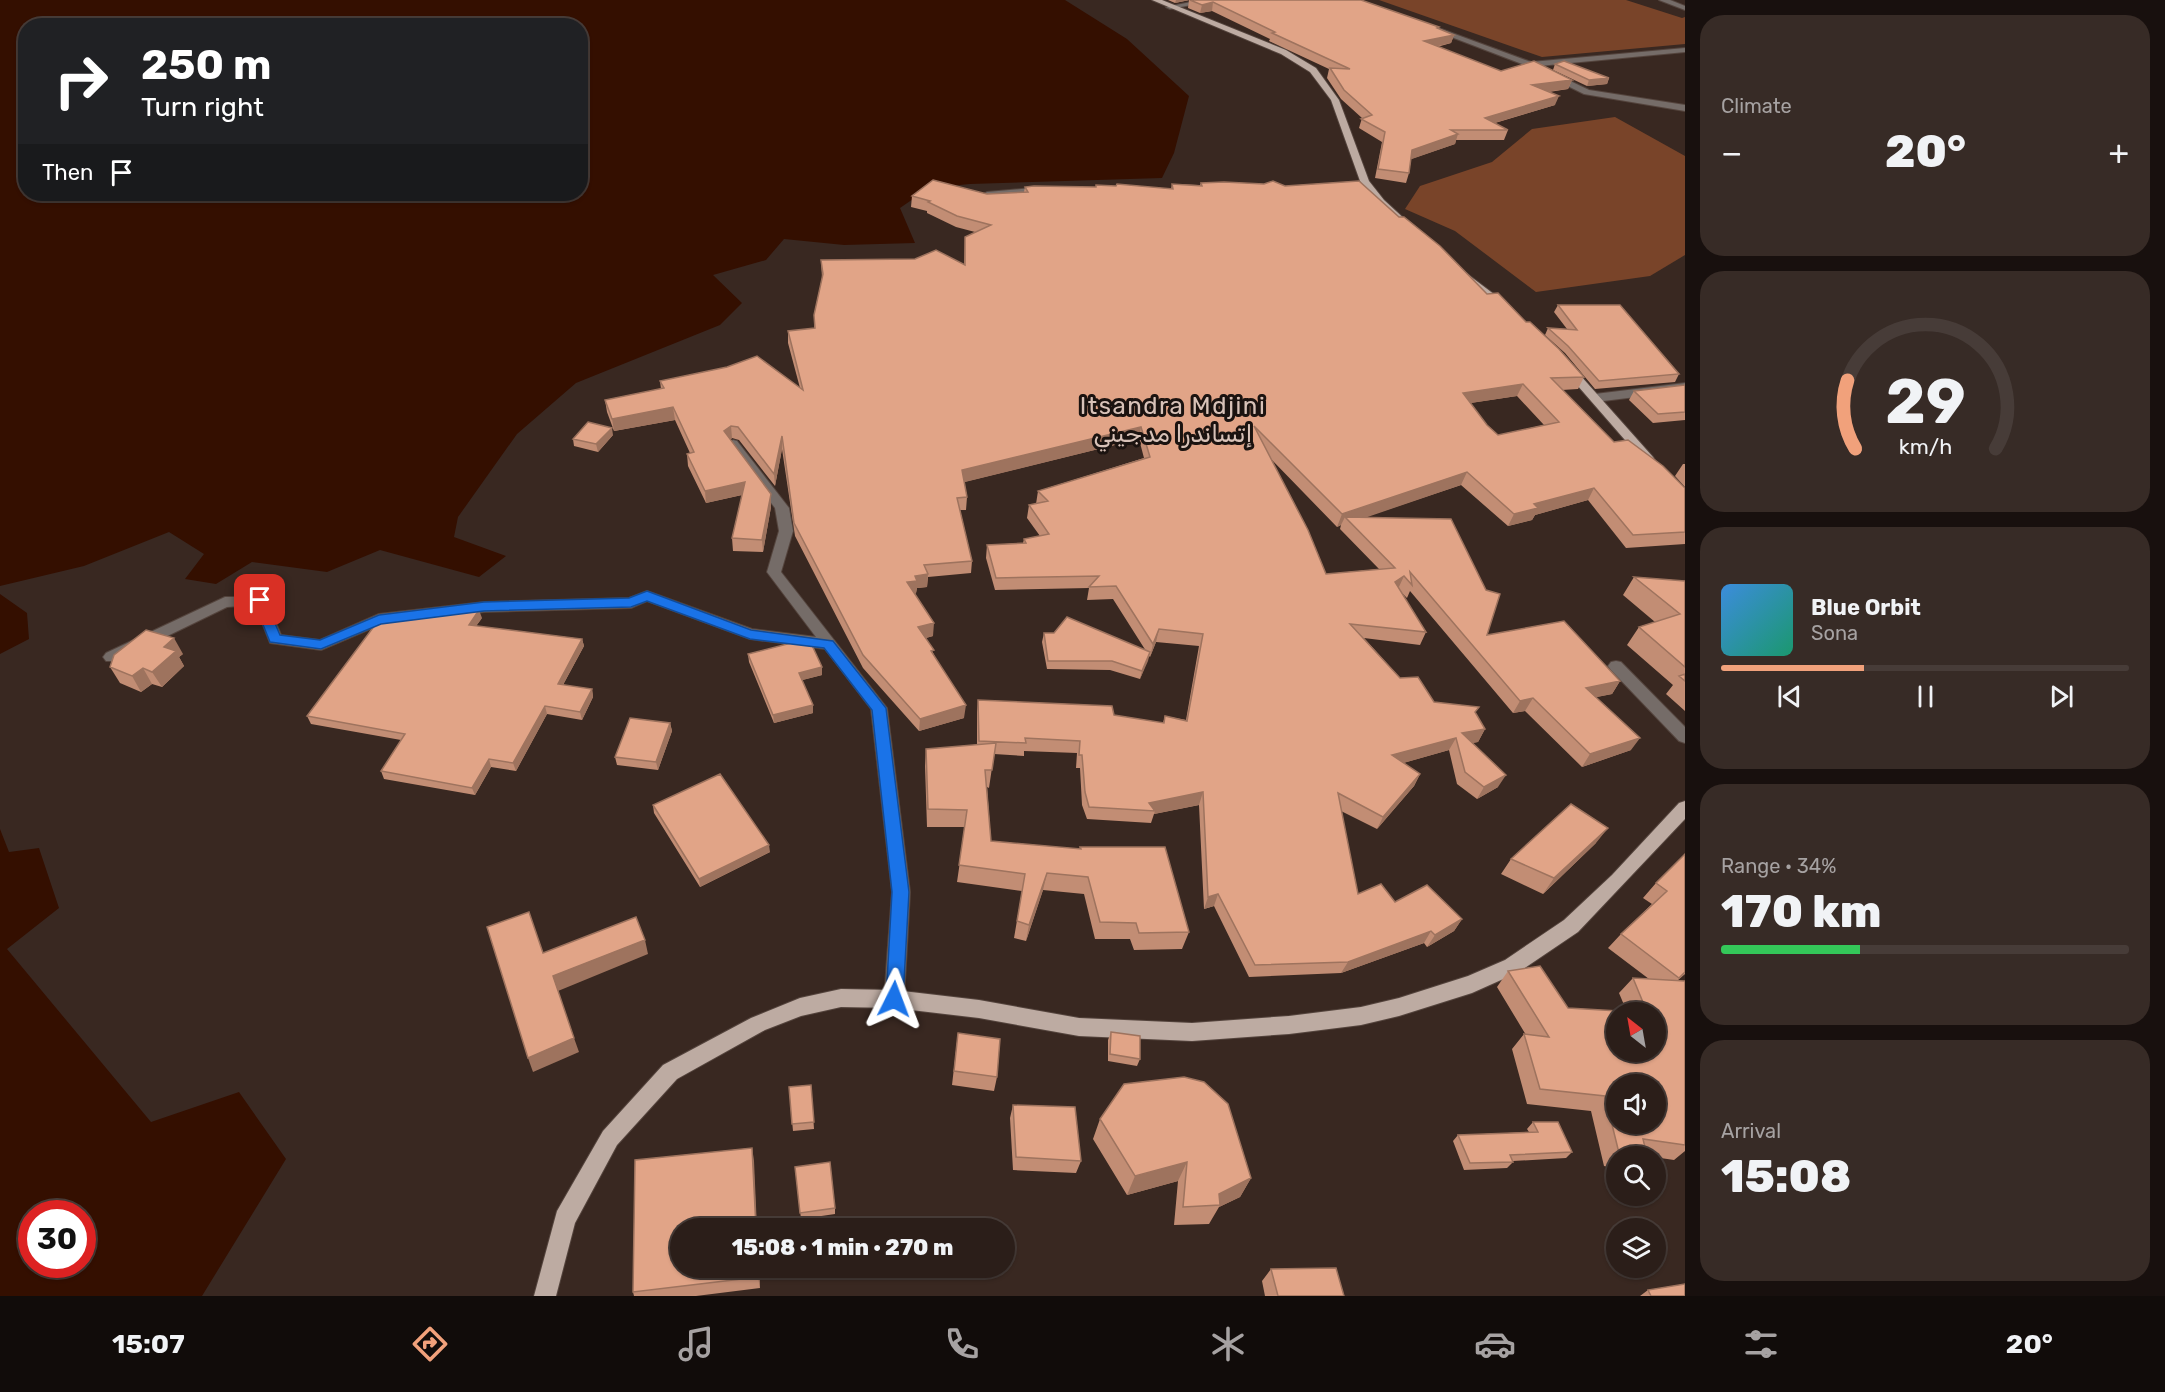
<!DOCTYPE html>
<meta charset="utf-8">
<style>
:root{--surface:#2b1e19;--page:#372b26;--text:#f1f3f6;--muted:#a6a2a2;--line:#473c38;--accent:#f1a17b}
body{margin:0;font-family:Rubik,Vazirmatn,sans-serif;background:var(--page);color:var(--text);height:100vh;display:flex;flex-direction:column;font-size:22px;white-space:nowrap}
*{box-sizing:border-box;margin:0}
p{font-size:20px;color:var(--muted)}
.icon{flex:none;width:33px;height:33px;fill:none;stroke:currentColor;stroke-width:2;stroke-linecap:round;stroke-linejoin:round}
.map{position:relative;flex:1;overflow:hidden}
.details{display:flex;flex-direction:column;gap:15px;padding:15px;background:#18100e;width:480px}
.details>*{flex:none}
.banner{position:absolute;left:18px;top:18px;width:570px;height:183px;border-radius:24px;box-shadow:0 2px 4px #0004,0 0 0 2px var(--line);background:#202124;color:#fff;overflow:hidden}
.needle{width:39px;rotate:329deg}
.tools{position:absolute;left:1606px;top:1002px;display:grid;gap:12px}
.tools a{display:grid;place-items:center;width:60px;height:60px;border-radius:50%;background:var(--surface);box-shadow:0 2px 4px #0004,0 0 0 2px var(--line);font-size:30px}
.speed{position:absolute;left:18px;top:1200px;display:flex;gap:12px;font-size:30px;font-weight:700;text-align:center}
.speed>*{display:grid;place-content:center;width:78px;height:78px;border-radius:50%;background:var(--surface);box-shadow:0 2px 4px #0004,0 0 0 2px var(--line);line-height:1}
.speed .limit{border:9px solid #d22;background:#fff;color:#111}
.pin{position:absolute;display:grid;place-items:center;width:51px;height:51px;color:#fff;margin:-26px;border-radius:12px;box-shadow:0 3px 9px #0006}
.me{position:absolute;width:66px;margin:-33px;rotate:3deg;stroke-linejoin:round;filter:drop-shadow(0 0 4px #0008)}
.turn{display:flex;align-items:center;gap:21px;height:126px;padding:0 24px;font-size:27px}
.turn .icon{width:78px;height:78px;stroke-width:2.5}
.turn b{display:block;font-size:42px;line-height:51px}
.then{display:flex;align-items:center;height:57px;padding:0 24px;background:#0003;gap:12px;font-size:22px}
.big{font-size:45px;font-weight:800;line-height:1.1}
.details .tile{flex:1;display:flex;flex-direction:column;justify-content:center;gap:9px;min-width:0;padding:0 21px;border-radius:24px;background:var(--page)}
.details .dial{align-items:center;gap:0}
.dial svg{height:156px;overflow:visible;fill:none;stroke:var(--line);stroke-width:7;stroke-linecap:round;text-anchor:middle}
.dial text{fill:var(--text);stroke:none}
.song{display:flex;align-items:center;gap:18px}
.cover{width:72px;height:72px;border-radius:9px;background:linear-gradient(135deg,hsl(210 70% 55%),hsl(160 70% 35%))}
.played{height:6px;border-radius:3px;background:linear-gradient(90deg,var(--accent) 35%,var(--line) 35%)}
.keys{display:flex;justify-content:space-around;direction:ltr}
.heat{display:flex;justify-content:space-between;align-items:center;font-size:33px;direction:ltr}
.charge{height:9px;border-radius:4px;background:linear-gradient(90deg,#34c759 34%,var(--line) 0)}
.trip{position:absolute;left:670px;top:1218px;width:345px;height:60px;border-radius:30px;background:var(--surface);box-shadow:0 2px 4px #0004,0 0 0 2px var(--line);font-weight:800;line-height:60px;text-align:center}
.dock{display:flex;height:96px;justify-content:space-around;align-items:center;background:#110c0a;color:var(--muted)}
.dock .icon{width:42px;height:42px}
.dock .on{color:var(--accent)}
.dock b{font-size:27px;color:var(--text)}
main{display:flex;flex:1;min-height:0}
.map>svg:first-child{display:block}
.forest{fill:#794429}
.water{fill:#340f00;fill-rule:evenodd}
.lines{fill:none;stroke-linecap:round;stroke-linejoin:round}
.minor-casing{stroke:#54443d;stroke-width:2}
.major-casing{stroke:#54443d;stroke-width:2}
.minor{fill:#756c68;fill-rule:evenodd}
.major{fill:#bdaba2;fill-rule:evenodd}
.wall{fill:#c28d74;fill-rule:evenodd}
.shaded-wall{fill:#9e735e}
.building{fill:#e1a487;stroke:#9e735e;stroke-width:1.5;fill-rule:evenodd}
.route{fill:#1a73e8;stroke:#114b97;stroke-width:1.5}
.labels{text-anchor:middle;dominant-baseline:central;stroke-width:6;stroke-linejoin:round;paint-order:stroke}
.quarter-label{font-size:24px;letter-spacing:1.5px;fill:#d8c2b8;stroke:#1b1310}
</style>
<main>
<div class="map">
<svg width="1685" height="1296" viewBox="0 0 1685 1296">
<rect width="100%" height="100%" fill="#392821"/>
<path class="forest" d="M1379 0H1626L1682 18 1685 17V44L1542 57Z
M1615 117 1685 156V255L1650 276 1536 292 1455 231 1405 209 1420 186 1492 162 1532 129Z"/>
<path class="water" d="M0 0H1065L1127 39 1189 96 1174 153 1162 178 970 184 929 188 900 208 915 243 844 245 784 239 766 260 713 275 742 303 720 325 576 383 517 434 458 517 454 537 506 556 479 577 380 550 327 572 252 562 216 584 185 579 204 554 169 532 84 566 0 586ZM26 26H580V194H26Z
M0 594 27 613 29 639 0 654Z
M0 829 9 852 39 848 59 908 7 949 151 1122 239 1092 286 1159 202 1296H0ZM32 1214H82V1264H32Z"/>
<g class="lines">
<defs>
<path id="minor" d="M1201 0H1218L1170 9 1166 7Z
M1659 0H1670L1685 6V10Z
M1433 26 1531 62 1685 48V52L1539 66 1589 90 1685 105V111L1584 94 1527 66 1433 30Z
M1043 187 1048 190 1046 192 987 198 982 195 987 192Z
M1685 383V391L1595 402 1589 398 1595 394Z
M733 440 737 441 789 508 793 531 781 572 887 708 910 892 904 999 901 1005 894 1008 887 1005 884 999 892 892 871 709 825 649 750 639 647 601 631 608 484 612 382 624 321 650 270 643 255 605 227 607 116 661H106L103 657 106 653 225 597H265L281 635 320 640 379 614 484 602 629 598 647 591 752 629 816 637 767 572 779 531 775 508 727 444Z
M1616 661 1621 662 1685 727V743L1679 741 1611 670 1608 666 1611 662Z"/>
<path id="major" d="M1152 0H1162L1286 50 1316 68 1339 100 1369 181 1384 200 1409 223V227H1403L1377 204 1360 181 1331 100 1310 72 1281 54Z
M1466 273 1507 304V308H1499L1462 278 1461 276Z
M1568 365 1572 366 1653 457 1655 460 1653 463H1645L1564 370 1562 368Z
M1685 801V819L1578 932 1519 972 1472 993 1399 1016 1361 1025 1289 1034 1192 1041 1079 1036 979 1018 894 1008 841 1007 801 1016 765 1030 677 1079 617 1145 575 1223 556 1296H534L557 1211 603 1131 663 1065 751 1018 800 998 841 989 894 990 979 1000 1079 1018 1192 1023 1289 1016 1361 1007 1399 998 1468 976 1505 960 1564 920 1612 875 1679 803Z"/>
</defs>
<use href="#minor" class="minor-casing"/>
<use href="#major" class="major-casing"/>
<use href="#minor" class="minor"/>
<use href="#major" class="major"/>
</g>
<path class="wall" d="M1168 0H1361L1454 35 1451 43 1437 47 1501 71 1572 80 1568 89 1549 92 1555 105 1495 123 1508 130 1504 140H1456L1455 144 1411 159 1409 173 1406 183 1375 178 1382 142 1359 128 1362 118 1341 99 1327 78 1329 69 1269 41 1270 39 1212 11 1200 13 1188 8 1189 0 1175 3Z
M1555 64 1609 78 1607 84 1587 86 1553 70Z
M1201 183 1285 186 1399 217 1487 294 1526 322 1584 377 1578 389 1562 390 1614 442 1685 488V544L1626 548 1588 500 1535 515 1532 520 1508 526 1461 485 1365 517 1487 635 1620 681 1612 694 1596 697 1631 750 1582 767 1525 711 1513 713 1410 591 1407 598 1401 592 1426 632 1420 645 1364 638 1400 678 1434 702 1475 713 1485 729 1478 742 1472 743 1498 787 1477 799 1457 784 1449 750 1403 763 1420 774 1414 786 1377 829 1341 811 1358 894 1395 902 1462 919 1454 931 1427 947 1424 943 1341 973 1249 977 1214 906 1204 909 1199 805 1154 814 1151 823 1087 819 1082 805 1080 768H1076L1077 753 1024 751V756L994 754 989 788 987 787 991 841 1079 849 1080 847 1189 932 1182 949 1134 950 1130 939H1095L1084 894 1043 890 1026 941 1014 938 1022 891 957 882 965 827H927L925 766 926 749 977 745V712L978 700 1114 715 1163 723 1165 716 1186 720 1199 646 1156 642 1150 657 1149 656 1140 679 1110 670 1047 669 1042 642 1044 633 1146 651 1113 599 1087 600 1089 588 995 590 986 558 987 545 1023 543 1024 539 1040 536 1027 518 1029 505 1036 504 1038 491 1144 458 1139 439 964 482 967 497 966 510H960L972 561 971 573 928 577 927 587 917 588 916 593 915 594 933 636 926 638 964 718 919 731 863 668 795 536 782 449 775 486 739 440 732 438 730 440 771 507 763 552 733 551 732 538 742 495 706 503 688 466 687 454 690 453 675 420 614 431 607 412 605 400 661 389 660 381 800 388 788 343V331L814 329V315L822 278 821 260 964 264 965 237 975 232 956 227 927 213V211L911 207 912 196 987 194 1024 192 1025 187 1171 189 1172 184 1200 185ZM1517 396 1544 425 1498 435 1487 425 1470 403ZM1271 459 1337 527 1341 525 1340 529 1379 569 1326 574Z
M1558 305 1679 374 1675 382 1595 389 1565 353 1545 335 1548 328 1567 329 1554 312Z
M1685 385V420L1653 423 1629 400 1634 391Z
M613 435 598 452 574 446 573 439Z
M1683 464H1685V487L1675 476Z
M1634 577 1685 581V711L1666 694 1673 685 1627 645 1639 627 1655 622 1623 595Z
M482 618 476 626 582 639 584 646 563 685 592 689 593 697 582 720 547 714 516 771 491 767 475 795 384 779 381 771 401 740 311 724 307 716Z
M183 654 179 657 184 666 162 687 152 684 141 692 120 683 110 667Z
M748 654 822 667V675L802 680 813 705V713L774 723 749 662Z
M670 723 672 731 658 770 617 765 615 757Z
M653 805 770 852 700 887 654 813Z
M1596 843 1543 894 1501 874 1511 859Z
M1685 854V974L1677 981H1685V1151L1674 1160 1647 1156H1617V1169L1604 1166 1591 1111 1527 1104 1512 1049 1524 1034 1526 1035 1497 987 1508 971 1568 1008 1627 1012 1619 993 1633 978 1649 979 1608 948 1621 934 1652 904 1643 898 1656 883ZM1617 1012H1656L1617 1052Z
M1111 1032 1140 1059 1137 1066 1108 1061V1040Z
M958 1033 997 1077 994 1091 952 1085Z
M811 1085 814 1129 793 1131 789 1087Z
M1013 1105 1081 1161 1076 1173 1013 1170 1010 1118Z
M1100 1119 1251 1178 1240 1197 1219 1207 1209 1224 1174 1225 1178 1181 1127 1195 1093 1139Z
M1533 1122 1572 1152 1566 1158 1513 1161V1162L1507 1168 1464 1170 1453 1141 1458 1135 1529 1132 1527 1129Z
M754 1161 681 1268H759L760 1288 696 1296H634L633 1292Z
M795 1167 835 1208V1214L801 1219Z
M1271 1269 1344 1296H1265L1262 1281Z
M1648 1290 1685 1296H1640Z"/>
<path class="shaded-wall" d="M1176 0H1190L1175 3Z
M1213 2 1212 11 1200 13 1202 5Z
M1454 35 1451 43 1421 50 1424 41Z
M1609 78 1607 84 1587 86 1589 80Z
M1572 80 1568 89 1529 94 1532 85Z
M1559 96 1555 105 1481 127 1485 118Z
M1458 134 1455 144 1409 160 1412 150Z
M1523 384 1517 396 1458 405 1463 393Z
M673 407 675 420 614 431 612 419Z
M731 426 732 438 725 444 724 431Z
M1141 427 1139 439 961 483 962 470Z
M612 428 613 435 598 452 596 444Z
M782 436V449L775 486 774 474Z
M1467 472 1461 485 1350 523 1345 517 1341 525 1337 527 1342 514Z
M745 482 746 494 706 503 705 491Z
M1594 488 1588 500 1535 515 1532 520 1508 526 1514 514 1534 504Z
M771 494V507L763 552 762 540Z
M928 574 927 587 917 588 916 593 906 595 907 582 915 576Z
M1404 576 1398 589 1395 582Z
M479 610 482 618 471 633 469 625Z
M934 623 933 636 918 640V627Z
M1159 629 1156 642 1150 657 1153 644Z
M174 638 183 654 179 657 184 666 162 687 152 672 164 647Z
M582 639 584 646 559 692 558 684Z
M1150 652 1148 661 1140 679 1142 671Z
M822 667V675L799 681V673Z
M143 668 152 684 141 692 132 676Z
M1620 681 1612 694 1578 701 1586 688Z
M592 689 593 697 582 720 580 712Z
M1533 698 1525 711 1513 713 1520 701Z
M813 705V713L774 723 773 715Z
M966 705 964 718 919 731 920 719Z
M545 706 547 714 516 771 513 763Z
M670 723 672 731 658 770 656 762Z
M1485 729 1478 742 1458 745 1462 733Z
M1456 738 1449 750 1386 768 1392 755Z
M1640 738 1631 750 1582 767 1590 754Z
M489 759 491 767 475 795 472 788Z
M1420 774 1414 786 1377 829 1383 817Z
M1506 775 1498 787 1477 799 1484 787Z
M1203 792 1199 805 1154 814 1155 811 1149 803Z
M1608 828 1596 843 1543 894 1554 878Z
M769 845 770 852 700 887 699 879Z
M1047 873 1043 890 1026 941 1029 925Z
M1218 894 1214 906 1204 909 1208 897Z
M1462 919 1454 931 1427 947 1435 935Z
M1431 931 1424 943 1341 973 1348 962Z
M645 940 648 954 558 991 553 976Z
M574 1038 579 1052 533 1072 528 1058Z
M752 1148 754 1161 757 1228H756Z
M1187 1162 1178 1181 1127 1195 1135 1176Z
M1251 1178 1240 1197 1219 1207 1220 1205 1219 1194Z
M758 1268H759L760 1288 758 1277Z"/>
<path class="building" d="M1190 0H1361L1439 27 1437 28 1454 35 1424 41 1501 71 1534 61 1572 80 1532 85 1559 96 1485 118 1508 130H1451L1458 134 1412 150 1409 173 1378 169 1385 132 1361 119 1372 115 1344 90 1330 68 1350 69 1272 33 1275 32 1213 2 1202 5Z
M1564 61 1609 78 1589 80 1555 64Z
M933 180 987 194 1028 192 1025 187 1034 186 1096 187V185L1116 186 1117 184 1173 189 1172 184 1202 186 1201 183 1224 182 1264 184 1273 181 1285 186 1359 181 1399 217H1404L1440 246 1487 294 1498 293 1526 322H1530L1559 349 1584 377 1551 378 1614 442 1628 440 1663 466 1685 488V532L1633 535 1594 488 1534 504 1538 508 1514 514 1467 472 1342 514 1254 426 1308 530 1326 574 1395 568 1345 517 1451 519 1486 590 1500 594 1487 635 1564 621 1620 681 1586 688 1640 738 1590 754 1533 698 1520 701 1410 572 1412 585 1404 576 1395 582 1426 632 1350 624 1400 678 1418 677 1434 702 1479 707 1475 712 1485 729 1462 733 1506 775 1484 787 1465 772 1456 738 1392 755 1420 774 1383 817 1338 793 1358 894 1381 884 1395 902 1427 885 1462 919 1435 935 1431 931 1348 962 1255 965 1218 894 1208 897 1203 792 1149 803 1155 811 1089 807 1085 792 1082 755H1079L1080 741 1025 738 1026 743 979 741 978 700 1112 706 1114 715 1164 723 1165 716 1187 721 1203 634 1159 629 1153 644 1116 586 1089 587 1099 576 996 578 987 545 1026 543 1024 539 1049 534 1029 505 1048 501 1038 491 1150 457 1141 427 962 470 967 497 957 498 972 561 924 565 928 574 915 576 917 581 907 582 934 623 918 627 934 650 931 651 966 705 920 719 863 655 794 523 782 436 774 474 738 427 731 426 724 431 771 494 762 540 732 538 745 482 705 491 687 454 694 452 673 407 612 419 605 400 664 388 660 381 727 367 757 356 803 390 788 331 815 328 814 315 823 274 821 260 915 259 936 250 965 265V237L991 225 957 216 928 202 930 201 912 196ZM1523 384 1559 422 1498 435 1487 425 1463 393Z
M1558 305H1620L1679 374 1599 381 1568 346 1548 328 1577 330Z
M1685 385V412L1658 414 1634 391Z
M588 422 612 428 596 444 573 439Z
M1634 577 1685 581V667L1639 627 1680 614Z
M479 610 469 625 582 639 558 684 592 689 580 712 545 706 513 763 489 759 472 788 381 771 405 734 307 716 378 621Z
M1067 617 1150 652 1142 671 1112 661H1048L1044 633H1054Z
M146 630 174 638 164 647 176 651 152 672 143 668 132 676 110 667 114 655Z
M803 640 810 641 822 667 799 673 813 705 773 715 748 654Z
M1685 674V681L1679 676Z
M630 718 670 723 656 762 615 757Z
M996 743 992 770H985L991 841 1081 849 1080 847H1165L1189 932 1139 933 1136 923 1100 922 1088 877 1047 873 1029 925 1017 921 1025 874 959 865 967 810 928 809 926 749Z
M720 774 769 845 699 879 653 805Z
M1571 804 1608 828 1554 878 1511 859Z
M1685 854V972L1679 978 1621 934 1667 891 1656 883Z
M529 912 543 953 636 917 645 940 553 976 574 1038 528 1058 487 927Z
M1540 966 1568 1008 1636 1012H1617V1052H1656V1012H1647L1633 978 1685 981V1145L1643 1139 1647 1156H1639L1619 1153 1605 1096 1540 1089 1524 1034 1549 1037 1508 971ZM1617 1084H1656V1124H1617Z
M1111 1032 1140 1036V1059L1110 1054Z
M958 1033 1000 1039 997 1077 954 1071Z
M1184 1077 1204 1082 1228 1104 1251 1178 1219 1194 1220 1205 1183 1207 1187 1162 1135 1176 1100 1119 1124 1084Z
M811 1085 814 1122 792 1124 789 1087Z
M1013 1105 1075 1107 1081 1161 1016 1157Z
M1533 1122H1558L1572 1152 1510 1155 1513 1162 1470 1163 1458 1135 1538 1132Z
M752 1148 756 1228H681V1268H758V1277L633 1292 635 1160Z
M830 1162 835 1208 800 1213 795 1167Z
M1336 1268 1344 1296H1278L1271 1269Z
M1685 1284V1296H1651L1648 1290Z"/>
<path class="route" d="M647 591 751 630 833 641 886 708 909 892 903 999 901 1005 894 1007 888 1005 886 999 892 892 872 710 824 648 750 639 647 601 631 607 484 611 381 624 321 649 270 642 253 600 255 597H264L280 635 320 640 379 615 484 602 629 598Z"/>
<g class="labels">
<g class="quarter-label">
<text x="1173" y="406">Itsandra Mdjini<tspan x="1173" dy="28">إتساندرا مدجيني</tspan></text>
</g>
</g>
</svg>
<div class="tools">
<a><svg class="needle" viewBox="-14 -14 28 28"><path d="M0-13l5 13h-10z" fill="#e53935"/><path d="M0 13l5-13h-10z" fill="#a6a2a2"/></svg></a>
<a><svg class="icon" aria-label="sound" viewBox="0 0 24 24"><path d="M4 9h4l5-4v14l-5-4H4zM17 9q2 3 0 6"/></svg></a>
<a><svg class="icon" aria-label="search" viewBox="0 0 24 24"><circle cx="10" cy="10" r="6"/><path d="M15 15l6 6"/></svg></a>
<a><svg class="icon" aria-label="layers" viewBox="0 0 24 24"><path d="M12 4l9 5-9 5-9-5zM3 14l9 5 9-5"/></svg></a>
</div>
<div class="speed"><div class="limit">30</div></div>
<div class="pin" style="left:260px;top:600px;background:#d93025"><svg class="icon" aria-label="arrive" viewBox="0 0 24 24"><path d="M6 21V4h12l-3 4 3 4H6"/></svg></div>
<svg class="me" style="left:894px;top:999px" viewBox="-20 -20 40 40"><path d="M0-17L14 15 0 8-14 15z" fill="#1a73e8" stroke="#fff" stroke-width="4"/></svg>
<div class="trip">15:08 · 1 min · 270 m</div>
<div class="banner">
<div class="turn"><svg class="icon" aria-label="right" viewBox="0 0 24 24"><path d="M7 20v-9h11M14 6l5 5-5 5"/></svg><div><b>250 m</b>Turn right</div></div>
<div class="then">Then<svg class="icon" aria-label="arrive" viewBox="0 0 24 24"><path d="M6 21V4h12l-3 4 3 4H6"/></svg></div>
</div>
</div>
<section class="details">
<div class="tile"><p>Climate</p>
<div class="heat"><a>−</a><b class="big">20°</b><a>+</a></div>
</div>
<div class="tile dial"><svg viewBox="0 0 100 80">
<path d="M14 69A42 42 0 1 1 86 69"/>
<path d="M14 69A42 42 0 0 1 10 34" stroke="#f1a17b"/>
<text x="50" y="56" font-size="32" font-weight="700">29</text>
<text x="50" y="72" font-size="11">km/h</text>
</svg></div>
<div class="tile">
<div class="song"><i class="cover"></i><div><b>Blue Orbit</b><p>Sona</p></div></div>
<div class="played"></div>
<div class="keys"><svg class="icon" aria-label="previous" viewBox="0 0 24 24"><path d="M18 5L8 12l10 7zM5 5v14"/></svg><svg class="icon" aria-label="pause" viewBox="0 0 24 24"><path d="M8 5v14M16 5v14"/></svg><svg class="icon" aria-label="next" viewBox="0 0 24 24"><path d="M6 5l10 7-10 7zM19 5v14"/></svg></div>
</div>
<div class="tile"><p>Range · 34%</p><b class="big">170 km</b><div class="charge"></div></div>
<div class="tile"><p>Arrival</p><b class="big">15:08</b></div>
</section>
</main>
<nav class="dock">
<b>15:07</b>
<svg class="icon on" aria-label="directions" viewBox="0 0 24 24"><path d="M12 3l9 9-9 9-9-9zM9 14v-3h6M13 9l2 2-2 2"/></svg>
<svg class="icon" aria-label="music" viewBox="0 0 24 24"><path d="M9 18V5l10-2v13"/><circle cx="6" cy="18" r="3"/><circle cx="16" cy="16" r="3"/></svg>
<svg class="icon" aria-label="phone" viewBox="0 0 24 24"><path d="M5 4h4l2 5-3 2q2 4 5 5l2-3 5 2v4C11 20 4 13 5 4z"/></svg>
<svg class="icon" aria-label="climate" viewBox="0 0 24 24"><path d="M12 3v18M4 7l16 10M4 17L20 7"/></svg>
<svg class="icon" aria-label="car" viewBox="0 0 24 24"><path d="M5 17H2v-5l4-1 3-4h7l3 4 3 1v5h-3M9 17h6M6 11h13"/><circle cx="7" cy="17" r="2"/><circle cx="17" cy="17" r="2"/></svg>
<svg class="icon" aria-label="filters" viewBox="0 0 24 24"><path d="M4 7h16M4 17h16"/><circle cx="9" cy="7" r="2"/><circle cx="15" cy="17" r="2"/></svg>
<b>20°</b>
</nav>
